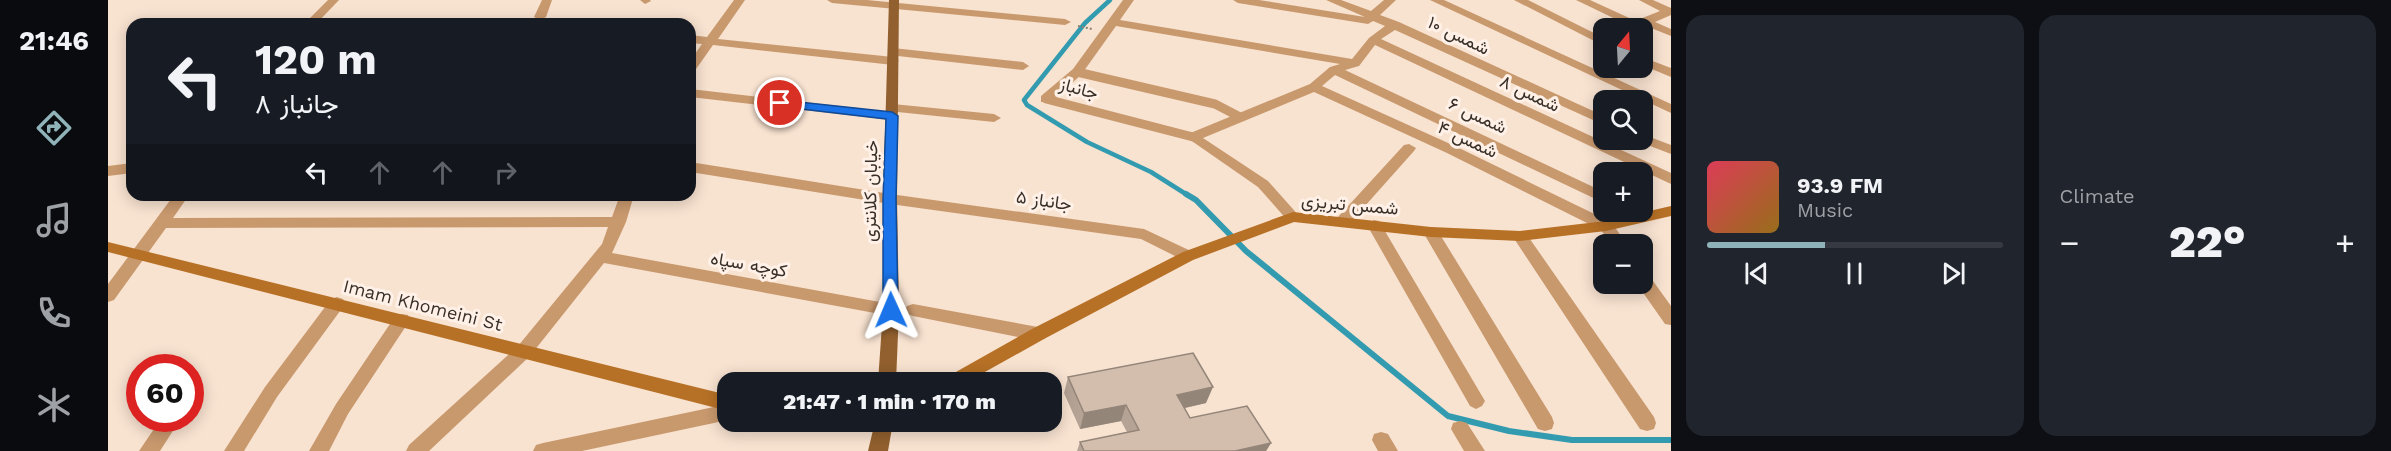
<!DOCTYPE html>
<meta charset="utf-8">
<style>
:root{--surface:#171b24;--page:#20242c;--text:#f1f3f6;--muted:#9ea1a6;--line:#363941;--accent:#8fb3b8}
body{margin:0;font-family:"Work Sans",Vazirmatn,sans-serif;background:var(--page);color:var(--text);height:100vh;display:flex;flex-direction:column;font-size:22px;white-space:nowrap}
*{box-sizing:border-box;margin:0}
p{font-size:20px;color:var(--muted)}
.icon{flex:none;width:33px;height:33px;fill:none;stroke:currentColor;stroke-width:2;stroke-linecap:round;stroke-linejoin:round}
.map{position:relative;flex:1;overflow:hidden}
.drawer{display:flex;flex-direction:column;gap:15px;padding:15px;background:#0d0f14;width:720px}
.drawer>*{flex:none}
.hud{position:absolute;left:18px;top:18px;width:570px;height:183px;border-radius:18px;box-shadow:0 3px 15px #0003;background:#171b24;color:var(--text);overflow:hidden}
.needle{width:39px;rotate:18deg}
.controls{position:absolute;left:1485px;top:18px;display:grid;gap:12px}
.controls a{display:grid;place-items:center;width:60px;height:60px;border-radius:12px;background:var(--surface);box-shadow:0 3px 15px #0003;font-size:30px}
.speed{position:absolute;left:18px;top:354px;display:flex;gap:12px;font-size:30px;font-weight:700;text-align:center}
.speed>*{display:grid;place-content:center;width:78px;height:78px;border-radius:50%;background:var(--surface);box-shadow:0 3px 15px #0003;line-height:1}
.speed .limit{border:9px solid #d22;background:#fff;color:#111}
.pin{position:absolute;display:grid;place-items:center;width:51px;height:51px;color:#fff;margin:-26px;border:3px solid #fff;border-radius:50%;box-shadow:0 2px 6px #0007}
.me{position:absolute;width:66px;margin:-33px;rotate:359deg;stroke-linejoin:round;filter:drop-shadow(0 0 4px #0008)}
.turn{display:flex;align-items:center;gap:21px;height:126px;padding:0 30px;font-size:27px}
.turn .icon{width:78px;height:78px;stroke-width:2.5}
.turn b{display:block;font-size:42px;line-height:51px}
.lanes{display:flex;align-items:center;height:57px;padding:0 30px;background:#0003;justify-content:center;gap:30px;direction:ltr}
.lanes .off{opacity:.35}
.big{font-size:45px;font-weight:800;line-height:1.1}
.drawer .tile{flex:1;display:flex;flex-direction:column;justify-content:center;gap:9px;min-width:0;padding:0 21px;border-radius:18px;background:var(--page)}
.song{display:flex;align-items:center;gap:18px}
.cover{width:72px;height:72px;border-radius:9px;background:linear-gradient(135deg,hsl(350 70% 55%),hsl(40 70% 35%))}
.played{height:6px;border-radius:3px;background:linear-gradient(90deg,var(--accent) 40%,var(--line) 40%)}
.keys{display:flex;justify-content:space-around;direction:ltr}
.heat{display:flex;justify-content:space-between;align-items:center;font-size:33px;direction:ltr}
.drawer .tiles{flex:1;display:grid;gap:15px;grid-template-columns:repeat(2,1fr)}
.trip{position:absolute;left:609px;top:372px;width:345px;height:60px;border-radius:18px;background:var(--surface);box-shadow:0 3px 15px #0003;font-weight:800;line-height:60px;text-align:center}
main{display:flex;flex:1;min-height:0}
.tabs{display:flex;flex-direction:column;width:108px;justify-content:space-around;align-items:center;background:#090b0e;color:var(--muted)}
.tabs .icon{width:42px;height:42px}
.tabs .selected{color:var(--accent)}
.tabs b{font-size:27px;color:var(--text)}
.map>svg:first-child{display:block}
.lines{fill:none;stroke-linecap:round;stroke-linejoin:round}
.stream-far1{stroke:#339baf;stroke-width:4.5}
.stream{stroke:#339baf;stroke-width:6}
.path{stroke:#8e8074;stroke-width:2;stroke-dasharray:2 2;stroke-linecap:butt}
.lane{stroke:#c9996e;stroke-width:9}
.street{fill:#c9996e;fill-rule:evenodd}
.secondary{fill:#b77126;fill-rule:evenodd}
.primary{fill:#92602e;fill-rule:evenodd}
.wall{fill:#b5a395}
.shaded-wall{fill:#948579}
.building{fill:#d3bead;stroke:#948579;stroke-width:1.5}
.route{fill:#1a73e8;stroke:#114b97;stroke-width:1.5}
.labels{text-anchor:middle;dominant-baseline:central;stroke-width:6;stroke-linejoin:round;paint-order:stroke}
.street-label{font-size:18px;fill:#372f28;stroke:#fff1e7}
</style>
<main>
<nav class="tabs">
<b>21:46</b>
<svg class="icon selected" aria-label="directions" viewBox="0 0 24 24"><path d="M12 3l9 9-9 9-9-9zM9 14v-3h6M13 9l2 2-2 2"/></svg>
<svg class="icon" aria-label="music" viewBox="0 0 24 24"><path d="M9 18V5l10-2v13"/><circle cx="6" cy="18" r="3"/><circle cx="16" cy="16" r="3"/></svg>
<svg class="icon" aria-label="phone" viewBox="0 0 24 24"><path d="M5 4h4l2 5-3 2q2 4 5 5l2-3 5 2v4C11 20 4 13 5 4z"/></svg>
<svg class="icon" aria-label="climate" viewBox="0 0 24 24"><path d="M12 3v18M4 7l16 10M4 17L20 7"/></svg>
</nav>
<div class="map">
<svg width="1563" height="451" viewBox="0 0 1563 451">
<rect width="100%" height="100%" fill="#f8e2d0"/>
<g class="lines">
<path class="stream-far1" d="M1002 0 977 23 916 100 919 105 979 142 1043 172 1081 196"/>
<path class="stream" d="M1078 194 1088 200 1138 251 1340 416 1401 431 1464 440H1563"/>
<path class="path" d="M970 26 984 29"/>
<path class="lane" d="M969 72 1107 104 1132 117
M938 99 1085 137"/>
<path class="street" d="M220 0H231L208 24H196Z
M434 0H444L438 17 432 20 426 17Z
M532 0H542L543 1 537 4Z
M626 0H637L610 39 785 57 791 61 785 65 605 45 586 72 582 73V61L594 44 582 43V35L599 37Z
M719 0H759L957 19 963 22 957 25 724 3Z
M1015 0H1026L1012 20 1244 59 1261 38 1277 26 1265 21 1260 24 1130 3 1125 0H1151L1257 17 1218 0H1233L1263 11 1276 0H1288L1272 15 1291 22 1496 116V125L1287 30 1273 39 1563 173V184L1267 45 1251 66 1237 70 1496 192V203L1227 75 1214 86 1349 147 1503 222 1519 244H1503L1493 230 1339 153 1206 92 1095 138 1160 181 1192 217 1190 221H1180L1150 187 1078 137 1080 134 1202 84 1222 67 1232 64 1008 26 973 75 943 102H933V96L965 69Z
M1322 0H1336L1563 104V113Z
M1406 0H1420L1496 38V46Z
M1468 0H1482L1530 22 1532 19 1552 11 1531 0H1545L1563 8V15L1547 22 1563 29V36L1538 26 1526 28Z
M785 48 915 62 921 66 915 70 781 55V49Z
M1534 57 1563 68V77L1534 65Z
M582 89 784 112 791 116 784 120 582 97Z
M785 104 886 114 893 118 886 122 780 111 779 108Z
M1534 134 1563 145V154L1529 141 1534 140Z
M1301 144 1308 148 1306 151 1240 225H1230L1228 221 1230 217 1296 145Z
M582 162 782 194 1036 229 1085 252 1088 256 1085 260H1075L1033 239 782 204 582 172Z
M24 163V173L0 176V166Z
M66 195H81L65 218 504 217 512 195H526L518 222 504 253 783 304 789 306 791 310 789 314 783 316 496 263 422 356 321 451H298L301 445 410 346 494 244 500 227 58 228 6 300 0 302V284Z
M1266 220 1271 221 1374 396 1377 401 1374 406 1368 409 1362 406 1259 225Z
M1323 227 1328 228 1444 417 1446 423 1444 429 1437 431 1430 429 1315 232Z
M1412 231 1417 232 1546 417 1548 423 1546 429 1539 431 1532 429 1407 240 1404 236Z
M1534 272 1540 274 1563 306V325L1557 324 1529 284H1534Z
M229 297 235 299 237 303 235 307 169 397 136 451H116L157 387 223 299Z
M805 304 930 327 936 329 938 334 936 339 930 341 805 316 799 314 797 310 799 306Z
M294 314 300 315 302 320 240 414 221 451H201L228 404 288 315Z
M620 404V420L474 451H425L428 445 435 443Z
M60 418 66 420 68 426 52 451H31L52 420Z
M1352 421 1359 423 1377 451H1356L1343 429 1345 423Z
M1273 432 1280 434 1290 451H1270L1264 440 1266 434Z"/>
<path class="secondary" d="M1563 206V216L1498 231 1412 241 1323 237 1186 222 1085 260 936 339 859 382H836L839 377 924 329 1075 252 1185 212 1323 227 1412 231 1498 221Z
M0 242 620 395V411L0 252Z"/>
<path class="primary" d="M781 0H791L789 199 791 310 788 382H770L775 310V199Z
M767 422H785L780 451H760Z"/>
</g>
<path class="wall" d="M960 377 1098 403 1077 408 1082 418 1163 443 1158 451H969L972 442 1019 432 1013 421 972 429 956 393Z"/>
<path class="shaded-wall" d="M1105 387 1098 403 1063 411 1069 395Z
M1018 405 1013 421 972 429 976 413Z
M1163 443 1158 451H1127Z"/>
<path class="building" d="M1085 353 1105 387 1069 395 1082 418 1139 406 1163 443 1127 451H976L972 442 1031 430 1018 405 976 413 960 377Z"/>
<path class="route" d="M672 100 784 112 790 116 788 199 790 310 788 314H778L775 310V199L778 119 668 106V101Z"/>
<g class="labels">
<g class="street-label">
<text transform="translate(1351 35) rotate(26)">شمس ۱۰</text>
<text transform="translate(971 88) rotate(15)">جانباز</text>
<text transform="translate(1422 93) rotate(25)">شمس ۸</text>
<text transform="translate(1370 115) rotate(25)">شمس ۶</text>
<text transform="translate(1360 139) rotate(25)">شمس ۴</text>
<text transform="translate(762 191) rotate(-89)">خیابان کلانتری</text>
<text transform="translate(936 200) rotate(8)">جانباز ۵</text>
<text transform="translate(1242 204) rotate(5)">شمس تبریزی</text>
<text transform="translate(641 264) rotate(10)">کوچه سپاه</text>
<text transform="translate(315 305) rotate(14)">Imam Khomeini St</text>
</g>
</g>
</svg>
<div class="controls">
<a><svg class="needle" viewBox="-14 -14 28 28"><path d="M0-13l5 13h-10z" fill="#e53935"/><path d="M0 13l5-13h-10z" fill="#9ea1a6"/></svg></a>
<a><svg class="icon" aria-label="search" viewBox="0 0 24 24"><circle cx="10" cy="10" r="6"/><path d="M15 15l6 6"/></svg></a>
<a>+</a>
<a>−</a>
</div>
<div class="speed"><div class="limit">60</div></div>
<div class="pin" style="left:672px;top:103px;background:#d93025"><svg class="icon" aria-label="arrive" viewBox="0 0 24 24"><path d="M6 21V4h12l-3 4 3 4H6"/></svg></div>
<svg class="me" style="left:783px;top:310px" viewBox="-20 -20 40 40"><path d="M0-17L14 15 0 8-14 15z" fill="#1a73e8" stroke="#fff" stroke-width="4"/></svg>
<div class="trip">21:47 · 1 min · 170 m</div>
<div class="hud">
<div class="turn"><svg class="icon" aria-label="left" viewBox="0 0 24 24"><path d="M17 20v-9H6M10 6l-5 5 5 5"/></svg><div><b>120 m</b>جانباز ۸</div></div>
<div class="lanes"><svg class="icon" aria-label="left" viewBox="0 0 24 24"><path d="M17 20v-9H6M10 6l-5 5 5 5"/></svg><svg class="icon off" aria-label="ahead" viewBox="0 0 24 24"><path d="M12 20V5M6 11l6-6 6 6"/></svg><svg class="icon off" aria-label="ahead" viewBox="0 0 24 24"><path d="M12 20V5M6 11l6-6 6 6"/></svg><svg class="icon off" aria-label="right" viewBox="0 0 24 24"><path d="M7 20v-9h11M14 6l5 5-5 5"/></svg></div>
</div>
</div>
<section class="drawer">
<div class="tiles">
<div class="tile">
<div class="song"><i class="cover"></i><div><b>93.9 FM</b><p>Music</p></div></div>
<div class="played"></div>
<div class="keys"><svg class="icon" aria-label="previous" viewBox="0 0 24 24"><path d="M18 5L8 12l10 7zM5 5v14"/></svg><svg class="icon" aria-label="pause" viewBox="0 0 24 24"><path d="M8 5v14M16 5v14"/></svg><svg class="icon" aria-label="next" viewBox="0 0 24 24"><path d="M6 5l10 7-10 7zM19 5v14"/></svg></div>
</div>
<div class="tile"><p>Climate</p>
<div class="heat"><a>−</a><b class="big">22°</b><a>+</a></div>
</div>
</div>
</section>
</main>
